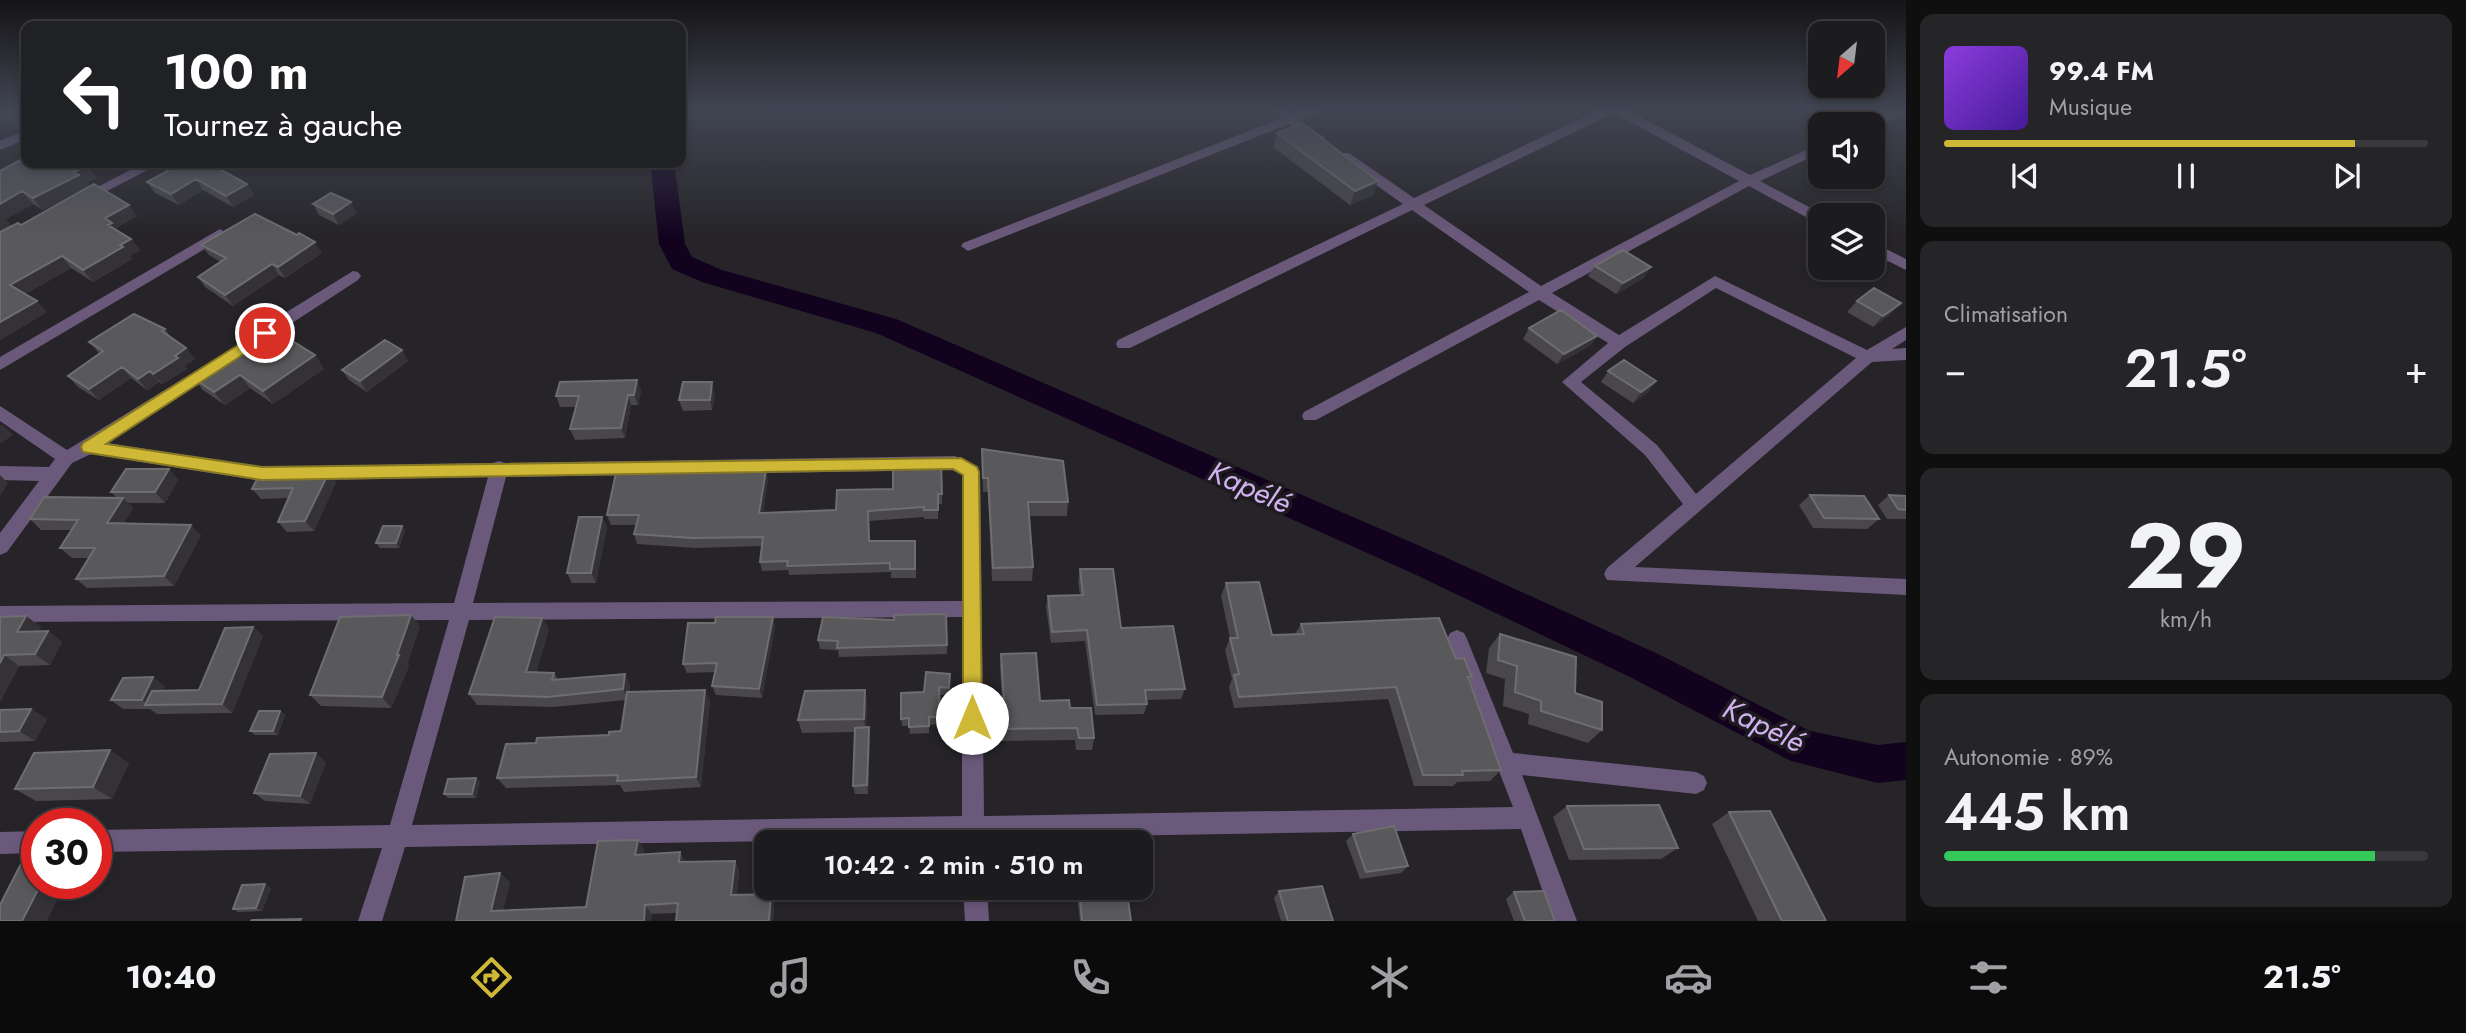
<!DOCTYPE html>
<html lang="fr">
<meta charset="utf-8">
<style>
:root{--surface:#1c1b1e;--page:#252427;--text:#f1f3f6;--muted:#a0a1a4;--line:#3a393c;--accent:#d0b837}
body{margin:0;font-family:Jost,sans-serif;background:var(--page);color:var(--text);height:100vh;display:flex;flex-direction:column;font-size:26px;white-space:nowrap}
*{box-sizing:border-box;margin:0}
p{font-size:23px;color:var(--muted)}
.icon{flex:none;width:38px;height:38px;fill:none;stroke:currentColor;stroke-width:2;stroke-linecap:round;stroke-linejoin:round}
.map{position:relative;flex:1;overflow:hidden}
.sheet{display:flex;flex-direction:column;gap:14px;padding:14px;background:#0f0f10;width:560px}
.sheet>*{flex:none}
.top-card{position:absolute;left:21px;top:21px;width:665px;height:147px;border-radius:14px;box-shadow:0 4px 10px #0003,0 0 0 2px var(--line);background:#202124;color:#fff;overflow:hidden}
.needle{width:46px;rotate:208deg}
.buttons{position:absolute;left:1808px;top:21px;display:grid;gap:14px}
.buttons a{display:grid;place-items:center;width:77px;height:77px;border-radius:14px;background:var(--surface);box-shadow:0 4px 10px #0003,0 0 0 2px var(--line);font-size:35px}
.speed{position:absolute;left:21px;top:808px;display:flex;gap:14px;font-size:35px;font-weight:700;text-align:center}
.speed>*{display:grid;place-content:center;width:91px;height:91px;border-radius:50%;background:var(--surface);box-shadow:0 4px 10px #0003,0 0 0 2px var(--line);line-height:1}
.speed .limit{border:10px solid #d22;background:#fff;color:#111}
.pin{position:absolute;display:grid;place-items:center;width:60px;height:60px;color:#fff;margin:-30px;border:4px solid #fff;border-radius:50%;box-shadow:0 2px 7px #0007}
.me{position:absolute;width:77px;margin:-38px;rotate:0deg;stroke-linejoin:round;filter:drop-shadow(0 0 5px #0008)}
.turn{display:flex;align-items:center;gap:24px;height:147px;padding:0 28px;font-size:32px}
.turn .icon{width:91px;height:91px;stroke-width:2.5}
.turn b{display:block;font-size:49px;line-height:60px}
.big{font-size:52px;font-weight:600;line-height:1.1}
.sheet .card{flex:1;display:flex;flex-direction:column;justify-content:center;gap:10px;min-width:0;padding:0 24px;border-radius:14px;background:var(--page)}
.sheet .dial{align-items:center;gap:0}
.dial b{font-size:91px;line-height:1}
.song{display:flex;align-items:center;gap:21px}
.cover{width:84px;height:84px;border-radius:10px;background:linear-gradient(135deg,hsl(270 70% 55%),hsl(260 70% 35%))}
.played{height:7px;border-radius:4px;background:linear-gradient(90deg,var(--accent) 85%,var(--line) 85%)}
.keys{display:flex;justify-content:space-around;direction:ltr}
.heat{display:flex;justify-content:space-between;align-items:center;font-size:38px;direction:ltr}
.charge{height:10px;border-radius:5px;background:linear-gradient(90deg,#34c759 89%,var(--line) 0)}
.trip{position:absolute;left:754px;top:830px;width:399px;height:70px;border-radius:14px;background:var(--surface);box-shadow:0 4px 10px #0003,0 0 0 2px var(--line);font-weight:600;line-height:70px;text-align:center}
.tabs{display:flex;height:112px;justify-content:space-around;align-items:center;background:#0b0b0c;color:var(--muted)}
.tabs .icon{width:49px;height:49px}
.tabs .current{color:var(--accent)}
.tabs b{font-size:32px;color:var(--text)}
main{display:flex;flex:1;min-height:0}
.map>svg:first-child{display:block}
.lines{fill:none;stroke-linecap:round;stroke-linejoin:round}
.river{fill:#12021e;fill-rule:evenodd}
.minor{fill:#6b597b;fill-rule:evenodd}
.wall{fill:#49474b}
.shaded-wall{fill:#343236}
.building{fill:#59585b;stroke:#6e6d70;stroke-width:2}
.route{fill:#d0b837;stroke:#877824;stroke-width:2}
.labels{text-anchor:middle;dominant-baseline:central;stroke-width:7;stroke-linejoin:round;paint-order:stroke}
.water-label{font-size:30px;font-style:italic;fill:#d1b0f0;stroke:#1d1b1f}
</style>
<main>
<div class="map">
<svg width="1906" height="921" viewBox="0 0 1906 921">
<rect width="100%" height="100%" fill="#262428"/>
<g class="lines">
<path class="river" d="M646 163H671L675 169 685 244 692 257 722 270 896 319 1436 553 1658 654 1810 731 1878 745 1906 742V780L1878 783 1791 761 1632 678 1412 573 876 333 702 282 672 269 659 244 651 170Z"/>
<path class="minor" d="M1274 108H1287L1292 114 1308 108H1325L1300 120 1325 138 1318 142 1313 141 1289 124 973 249 968 251 961 246 963 243 1282 118Z
M1603 108H1624L1750 175 1820 144V153L1760 181 1824 215H1820V224L1815 222 1749 186 1552 293 1619 335 1715 276 1867 350 1906 327V340L1892 349 1906 348V360L1872 362 1635 567 1906 579V595L1607 580 1604 574 1607 568 1683 504 1645 455 1562 382 1608 343 1539 300 1316 420H1304L1302 416 1304 412 1529 292 1412 210 1130 348H1118L1116 344 1118 340 1403 204 1339 159V153H1349L1414 198ZM1614 113 1739 181 1541 286 1424 205ZM1716 288 1856 358 1696 494 1657 445 1581 382 1625 347Z
M1896 108H1906V113L1877 127 1865 124Z
M26 130V139L0 150V141Z
M144 163H161L86 202 81 203 74 199Z
M220 229 227 234 225 237 0 370V357Z
M1872 242 1906 259V270L1872 253Z
M353 271 358 272 361 276 358 280 260 344H248L246 340 248 336Z
M212 361 220 367 218 371 108 443 262 467 493 463 499 461 505 463 955 456 977 467 980 472 984 816 1513 807 1447 639 1450 633 1457 630 1464 633 1467 639 1513 753 1696 772 1704 776 1707 783 1704 790 1696 794 1522 775 1577 921H1553L1521 829 984 838V842H962V838L405 847 382 921H358L382 848 96 852V830L390 825 449 620 0 622V606L454 603 488 477 262 481 91 454 72 463 7 552 0 555V533L39 481 0 480V466L49 467 55 459 0 421V406L67 450ZM952 470 962 475V601L473 603 506 477ZM962 617V816L412 825 469 620Z
M37 831V853L0 854V832Z
M963 887H987L989 921H965Z"/>
</g>
<path class="wall" d="M0 108H26V131L24 128 23 129 0 119Z
M1277 133 1373 195 1350 205 1273 147Z
M26 157 87 165 96 178 86 183 89 187 137 216 116 228 118 231 131 239 140 250 130 256 132 259 93 282 71 268 25 294 47 312 0 340V232L21 225 84 190 43 210 33 204 6 219 0 232Z
M182 163 247 184 254 195 233 207 203 190 179 205 155 193 147 182Z
M313 204 357 213 339 225 319 215Z
M201 245 322 253 285 278 279 275 233 306 205 287 198 277 221 262 209 255Z
M1595 266 1644 278 1616 294 1588 276Z
M1857 301 1891 314 1873 327 1847 312Z
M1529 328 1597 336 1590 346 1557 364 1523 339Z
M165 329 172 339 186 348 195 359 184 366 187 369 162 384 159 382 147 390 131 378 99 400 78 387 68 376 99 353 89 342Z
M402 350 408 361 367 392 349 380 342 370Z
M315 355 324 369 273 404 250 388 225 405 203 390 192 377Z
M1608 371 1656 381 1648 392 1633 403 1601 382Z
M637 380 641 391 638 405H631L625 438 575 440 570 429 576 407H560L556 396Z
M715 393 712 410 683 411 679 400Z
M982 449 1068 502 1067 516H1029L1033 567 1032 581H992L988 492H983Z
M941 463 942 504H938V519H924V517L869 521 870 541 916 550V578H891V572L789 575 788 570 762 571 760 562 762 546 696 548 637 544 634 534 636 525H611L607 515 768 479 763 513 836 510 893 489Z
M169 469 178 480 165 503H128L133 508 124 523 201 535 174 586 87 588 76 579 89 558H72L60 548 72 530H41L30 519 117 498 111 492Z
M336 482 314 531 287 532 278 522 288 498 261 499 252 489Z
M1810 495 1879 519 1867 529 1813 528 1799 505Z
M1889 495 1906 496V519H1887L1878 505Z
M602 517 607 527 596 583H572L567 573Z
M402 526 405 531 399 548H380L376 543Z
M1080 569 1121 628 1185 689 1181 699 1147 700V704L1144 714 1095 715 1085 641 1051 643 1046 607 1048 596 1080 595 1078 581Z
M1226 583 1272 635 1295 634 1301 624 1456 659 1472 677 1469 680 1501 770 1490 781 1457 782 1453 786H1414L1388 699 1234 708 1229 687 1232 679 1225 650 1230 638 1221 596Z
M26 616 41 627 38 631H48L62 642 50 665 19 666 0 702V617Z
M773 617 775 626 762 698 716 695 712 686 715 672 687 673 683 664 715 623Z
M894 620 947 645V654L839 657 838 650 820 649 818 640Z
M420 626 407 664 409 666 391 708 321 706 310 695Z
M253 627 263 636 232 713 157 714 150 709H123L111 700 165 686 162 691 199 690Z
M549 629 536 673H554L558 679 625 674 630 685 629 692 710 701 701 787 624 792 620 785 506 788 497 778 536 743 609 735 621 731 626 700 554 707 477 705 469 694Z
M1500 634 1575 693 1602 730 1588 743 1528 724 1529 714 1503 706 1505 679 1486 673 1489 648Z
M1001 654 1040 701 1070 708 1094 738 1092 750H1076L1075 740 1001 741 1000 714 1001 701H1002L1000 666Z
M950 681 949 695H939L940 724 929 725V733L910 734 909 726H902L901 719 924 692Z
M865 690 867 703 866 728 870 736 868 794H855L853 786 855 732 802 733 798 720Z
M31 709 47 719 35 741 0 742V710Z
M280 711 285 715 278 735H255L250 731Z
M326 762 310 804 265 801 254 793Z
M129 763 112 799 36 801 15 789Z
M480 782 476 798H448L444 794Z
M1567 806 1678 848 1661 859 1569 860 1553 817Z
M1729 812 1826 921H1758L1712 824Z
M1353 834 1408 866 1401 873 1360 879 1346 841Z
M644 850V854L680 852 685 862 735 861 739 871 737 895 771 894 774 903 773 921H676L677 913 456 921 510 882 503 910 586 907Z
M927 887H948L942 897Z
M1076 887H1096L1097 901 1131 921H1080Z
M271 888 262 911 238 912 233 909Z
M1279 891 1333 921H1281L1274 898Z
M1514 892 1555 921H1514L1506 899Z"/>
<path class="shaded-wall" d="M17 115 26 127 22 125 24 128 23 129 13 116Z
M87 165 96 178 86 183 89 188 43 210 33 198 74 172Z
M196 179 203 190 179 205 171 194Z
M1378 181 1373 195 1350 205 1355 191Z
M247 184 254 195 233 207 226 196Z
M22 191 33 204 6 219 12 226 0 232V204Z
M351 202 357 213 339 225 333 214Z
M129 205 137 216 116 228 121 234 108 225 105 218Z
M131 239 140 250 130 256 132 259 93 282 83 270Z
M315 242 322 253 285 278 278 267Z
M62 256 71 268 21 296 10 285Z
M272 264 279 275 233 306 225 295Z
M1651 267 1644 278 1616 294 1623 283Z
M37 301 47 312 0 340V322Z
M1901 303 1891 314 1873 327 1883 316Z
M1597 336 1590 346 1557 364 1564 354Z
M186 348 195 359 184 366 187 369 162 384 153 374 175 356Z
M402 350 408 361 367 392 360 381Z
M315 355 324 369 273 404 263 391Z
M122 367 131 378 99 400 89 389Z
M150 371 159 382 147 390 138 379Z
M240 375 250 388 225 405 214 392Z
M637 380 641 391 638 405 634 395Z
M1656 381 1648 392 1633 403 1641 392Z
M712 382 715 393 712 410 710 400Z
M628 395 631 405 625 438 621 428Z
M2 424 13 435 0 444V426Z
M169 469 178 480 165 503 155 492Z
M766 470 768 479 762 522 759 513Z
M329 472 336 482 314 531 305 521Z
M0 475 8 483 0 496Z
M123 498 133 508 118 533 107 523Z
M602 517 607 527 596 583 591 573Z
M191 525 201 535 174 586 164 576Z
M402 526 405 531 399 548 396 543Z
M411 615 420 626 407 664 409 666 391 708 382 697Z
M26 616 41 627 32 643 17 632Z
M773 617 775 626 762 698 759 689Z
M542 618 549 629 533 683 526 672Z
M253 627 263 636 232 713 222 704Z
M48 631 62 642 50 665 35 654Z
M4 655 19 666 0 702V663Z
M625 674 630 685 628 700 623 689Z
M153 677 165 686 156 705H149L142 700Z
M705 690 710 701 701 787 696 777Z
M865 690 867 703 866 732 864 719Z
M31 709 47 719 35 741 19 731Z
M280 711 285 715 278 735 273 731Z
M869 727 870 736 868 794 867 785Z
M110 750 129 763 112 799 93 787Z
M316 753 326 762 310 804 300 796Z
M476 778 480 782 476 798 472 794Z
M638 840 644 850 642 865 635 855Z
M680 852 685 862H679Z
M735 861 739 871 736 905 731 895Z
M500 873 510 882 501 920 491 911Z
M41 884H65L47 921H22Z
M265 884 271 888 262 911 256 908Z
M944 887H948L942 897V890Z
M771 894 774 903 773 921H769Z
M645 905 652 914 651 921H644Z"/>
<path class="building" d="M0 108H26V122L17 115 13 116 0 110Z
M1302 123 1378 181 1355 191 1277 133Z
M26 157V163H83L87 165 74 172 79 175 33 198 22 191 0 204V171Z
M182 163H209L247 184 226 196 196 179 171 194 147 182Z
M94 184 129 205 105 218 112 223 108 225 131 239 120 245 123 247 83 270 62 256 10 285 37 301 0 322V232L18 223 21 225Z
M331 193 351 202 333 214 313 204Z
M255 214 297 235 299 233 315 242 278 267 272 264 225 295 198 277 226 258 201 245Z
M1623 250 1651 267 1623 283 1595 266Z
M1874 288 1901 303 1883 316 1857 301Z
M1561 310 1597 336 1564 354 1529 328Z
M134 314 165 329 162 331 186 348 175 356 178 358 153 374 150 371 138 379 122 367 89 389 68 376 103 351 89 342Z
M270 327 315 355 263 391 240 375 214 392 192 377Z
M385 340 402 350 360 381 342 370Z
M1624 360 1656 381 1641 392 1608 371Z
M637 380 634 395H628L621 428 570 429 579 396H556L560 382Z
M683 382H712L710 400H679Z
M982 449 1063 461 1068 502H1028L1033 567 993 568 988 478H983Z
M941 463 942 494H938V510H924V507L868 511 869 541H915V569H890V563L787 566 788 561 760 562 763 537 693 538 634 534 639 515H607L617 468 737 466 766 470 759 513 836 510 837 490 893 489V464Z
M126 469H169L155 492H111Z
M329 472 305 521 278 522 293 488 252 489 260 473Z
M1810 495 1864 496 1879 519 1824 518Z
M1889 495 1906 496V510L1898 509Z
M44 497 123 498 107 523 191 525 164 576 76 579 95 548H60L78 520 30 519Z
M579 517H602L591 573H567Z
M383 526H402L396 543H376Z
M1080 569H1113L1121 628 1173 626 1185 689 1145 690 1147 704 1097 705 1087 630 1052 632 1048 596 1083 595Z
M1259 582 1272 635 1304 634 1301 624 1439 618 1456 659 1464 658 1472 677H1468L1501 770 1462 771 1463 775H1423L1396 687 1239 697 1234 675 1239 674 1230 638H1238L1226 583Z
M946 614 947 645 837 648 838 641 818 640 823 617 894 620V615Z
M411 615 397 655H399L382 697 310 695 340 617Z
M26 616 17 632 48 631 35 654 4 655 0 663V617Z
M495 617 542 618 526 672 554 673 552 680 625 674 623 689 547 697 469 694Z
M716 617H773L759 689 712 686 717 663 683 664 688 623H715Z
M253 627 222 704 145 705 152 691 199 690 225 628Z
M1500 634 1576 657 1575 693 1602 702V730L1541 711V701L1515 692 1517 666 1498 660Z
M1036 653 1040 701 1069 700 1070 708H1091L1094 738H1079L1077 728 1002 729 1001 701 1004 702 1001 654Z
M926 672 950 674 949 688 939 687 940 717H929V726L909 727V718L901 719V693L924 692Z
M153 677 142 700H111L123 678Z
M705 690 696 777 617 781 618 775 497 778 506 744 536 743 537 738 609 735V732L621 731 627 692Z
M865 690 864 719 798 720 805 691Z
M31 709 19 731 0 732V710Z
M259 711H280L273 731H250Z
M869 727 867 785 853 786 855 728Z
M110 750 93 787 15 789 34 753Z
M316 753 300 796 254 793 270 754Z
M476 778 472 794H444L448 779Z
M1659 805 1678 848 1584 849 1567 806Z
M1770 811 1826 921H1782L1729 812Z
M1394 826 1408 866 1366 872 1353 834Z
M638 840 635 855 680 852 679 862 735 861 731 895 771 894 769 921H676L678 903 645 905 644 921H456L465 877 500 873 491 911 586 907 598 841Z
M26 854H37V884H41L22 921H0V905Z
M265 884 256 908 233 909 242 885Z
M1322 886 1333 921H1288L1279 891Z
M1079 887H1096L1097 901 1128 900 1131 921H1082Z
M1544 891 1555 921H1525L1514 892Z
M301 919 300 921H251L252 920Z"/>
<linearGradient id="sky" x2="0" y2="1"><stop stop-color="#151416"/><stop offset="0.46" stop-color="#414553"/><stop offset="1" stop-color="#414553" stop-opacity="0"/></linearGradient>
<rect width="1906" height="237" fill="url(#sky)"/>
<path class="route" d="M265 328 272 333 270 337 106 444 262 467 961 458 977 467 979 472 982 718 979 725 972 727 965 725 963 718V475L953 469 262 480 83 452 81 447 83 443Z"/>
<g class="labels">
<g class="water-label">
<text transform="translate(1250 487) rotate(24)">Kapélé</text>
<text transform="translate(1764 725) rotate(26)">Kapélé</text>
</g>
</g>
</svg>
<div class="buttons">
<a><svg class="needle" viewBox="-14 -14 28 28"><path d="M0-13l5 13h-10z" fill="#e53935"/><path d="M0 13l5-13h-10z" fill="#a0a1a4"/></svg></a>
<a><svg class="icon" aria-label="sound" viewBox="0 0 24 24"><path d="M4 9h4l5-4v14l-5-4H4zM17 9q2 3 0 6"/></svg></a>
<a><svg class="icon" aria-label="layers" viewBox="0 0 24 24"><path d="M12 4l9 5-9 5-9-5zM3 14l9 5 9-5"/></svg></a>
</div>
<div class="speed"><div class="limit">30</div></div>
<div class="pin" style="left:265px;top:333px;background:#d93025"><svg class="icon" aria-label="arrive" viewBox="0 0 24 24"><path d="M6 21V4h12l-3 4 3 4H6"/></svg></div>
<svg class="me" style="left:972px;top:718px" viewBox="-20 -20 40 40"><circle r="19" fill="#fff"/><path d="M0-13L10 11 0 6-10 11z" fill="#d0b837"/></svg>
<div class="trip">10:42 · 2 min · 510 m</div>
<div class="top-card">
<div class="turn"><svg class="icon" aria-label="left" viewBox="0 0 24 24"><path d="M17 20v-9H6M10 6l-5 5 5 5"/></svg><div><b>100 m</b>Tournez à gauche</div></div>
</div>
</div>
<section class="sheet">
<div class="card">
<div class="song"><i class="cover"></i><div><b>99.4 FM</b><p>Musique</p></div></div>
<div class="played"></div>
<div class="keys"><svg class="icon" aria-label="previous" viewBox="0 0 24 24"><path d="M18 5L8 12l10 7zM5 5v14"/></svg><svg class="icon" aria-label="pause" viewBox="0 0 24 24"><path d="M8 5v14M16 5v14"/></svg><svg class="icon" aria-label="next" viewBox="0 0 24 24"><path d="M6 5l10 7-10 7zM19 5v14"/></svg></div>
</div>
<div class="card"><p>Climatisation</p>
<div class="heat"><a>−</a><b class="big">21.5°</b><a>+</a></div>
</div>
<div class="card dial"><b>29</b><p>km/h</p></div>
<div class="card"><p>Autonomie · 89%</p><b class="big">445 km</b><div class="charge"></div></div>
</section>
</main>
<nav class="tabs">
<b>10:40</b>
<svg class="icon current" aria-label="directions" viewBox="0 0 24 24"><path d="M12 3l9 9-9 9-9-9zM9 14v-3h6M13 9l2 2-2 2"/></svg>
<svg class="icon" aria-label="music" viewBox="0 0 24 24"><path d="M9 18V5l10-2v13"/><circle cx="6" cy="18" r="3"/><circle cx="16" cy="16" r="3"/></svg>
<svg class="icon" aria-label="phone" viewBox="0 0 24 24"><path d="M5 4h4l2 5-3 2q2 4 5 5l2-3 5 2v4C11 20 4 13 5 4z"/></svg>
<svg class="icon" aria-label="climate" viewBox="0 0 24 24"><path d="M12 3v18M4 7l16 10M4 17L20 7"/></svg>
<svg class="icon" aria-label="car" viewBox="0 0 24 24"><path d="M5 17H2v-5l4-1 3-4h7l3 4 3 1v5h-3M9 17h6M6 11h13"/><circle cx="7" cy="17" r="2"/><circle cx="17" cy="17" r="2"/></svg>
<svg class="icon" aria-label="filters" viewBox="0 0 24 24"><path d="M4 7h16M4 17h16"/><circle cx="9" cy="7" r="2"/><circle cx="15" cy="17" r="2"/></svg>
<b>21.5°</b>
</nav>
